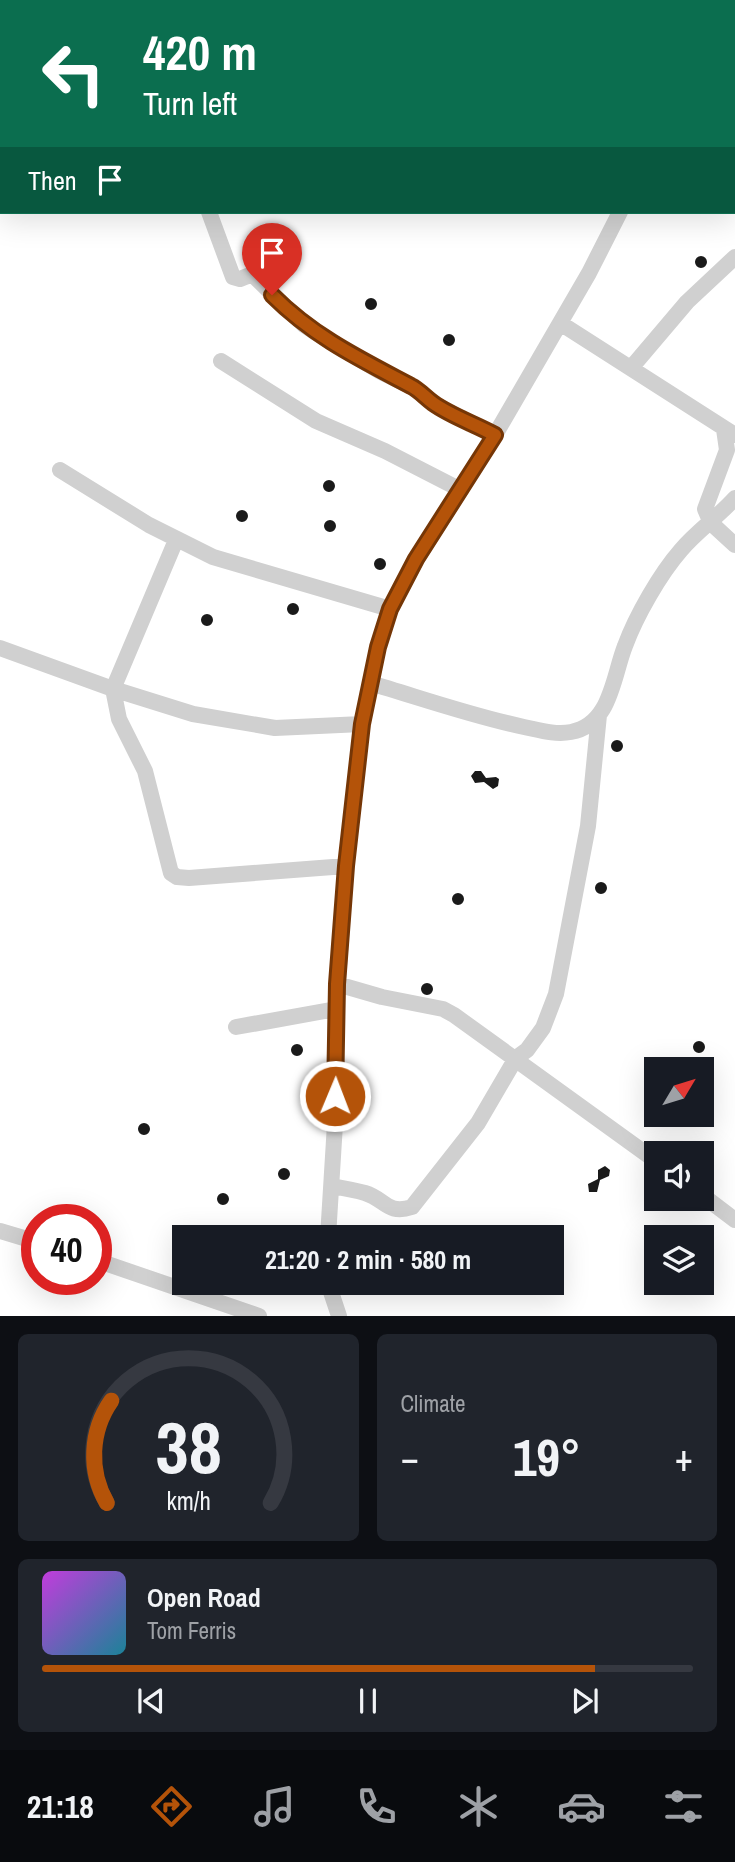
<!DOCTYPE html>
<meta charset="utf-8">
<style>
:root{--surface:#171b24;--page:#20242c;--text:#f1f3f6;--muted:#9ea1a6;--line:#363941;--accent:#b45309}
body{margin:0;font-family:"Archivo Narrow",sans-serif;background:var(--page);color:var(--text);height:100vh;display:flex;flex-direction:column;font-size:26px;white-space:nowrap}
*{box-sizing:border-box;margin:0}
p{font-size:23px;color:var(--muted)}
.icon{flex:none;width:38px;height:38px;fill:none;stroke:currentColor;stroke-width:2;stroke-linecap:round;stroke-linejoin:round}
.map{position:relative;height:1316px;overflow:hidden}
.drawer{display:flex;flex-direction:column;gap:18px;padding:18px;background:#0d0f14;flex:1}
.drawer>*{flex:none}
.banner{position:absolute;left:0px;top:0px;width:735px;height:214px;box-shadow:0 7px 28px #0002;background:#0b6e4f;color:#fff;overflow:hidden}
.needle{width:46px;rotate:52deg}
.buttons{position:absolute;left:644px;top:1057px;display:grid;gap:14px}
.buttons a{display:grid;place-items:center;width:70px;height:70px;border-radius:0px;background:var(--surface);box-shadow:0 7px 28px #0002;font-size:35px}
.speed{position:absolute;left:21px;top:1204px;display:flex;gap:14px;font-size:35px;font-weight:700;text-align:center}
.speed>*{display:grid;place-content:center;width:91px;height:91px;border-radius:50%;background:var(--surface);box-shadow:0 7px 28px #0002;line-height:1}
.speed .limit{border:10px solid #d22;background:#fff;color:#111}
.pin{position:absolute;display:grid;place-items:center;width:60px;height:60px;color:#fff;margin:-72px -30px;border-radius:50% 50% 50% 0;rotate:-45deg;box-shadow:0 0 7px #0007}
.pin .icon{rotate:45deg}
.me{position:absolute;width:77px;margin:-38px;rotate:1deg;stroke-linejoin:round;filter:drop-shadow(0 0 5px #0008)}
.turn{display:flex;align-items:center;gap:24px;height:147px;padding:0 28px;font-size:32px}
.turn .icon{width:91px;height:91px;stroke-width:2.5}
.turn b{display:block;font-size:49px;line-height:60px}
.then{display:flex;align-items:center;height:66px;padding:0 28px;background:#0003;gap:14px;font-size:26px}
.big{font-size:52px;font-weight:700;line-height:1.1}
.drawer .card{flex:1;display:flex;flex-direction:column;justify-content:center;gap:10px;min-width:0;padding:0 24px;border-radius:10px;background:var(--page)}
.drawer .dial{align-items:center;gap:0}
.dial svg{height:182px;overflow:visible;fill:none;stroke:var(--line);stroke-width:7;stroke-linecap:round;text-anchor:middle}
.dial text{fill:var(--text);stroke:none}
.song{display:flex;align-items:center;gap:21px}
.cover{width:84px;height:84px;border-radius:10px;background:linear-gradient(135deg,hsl(290 70% 55%),hsl(190 70% 35%))}
.played{height:7px;border-radius:4px;background:linear-gradient(90deg,var(--accent) 85%,var(--line) 85%)}
.keys{display:flex;justify-content:space-around;direction:ltr}
.heat{display:flex;justify-content:space-between;align-items:center;font-size:38px;direction:ltr}
.drawer .tiles{flex:1;display:grid;gap:18px;grid-template-columns:1fr 1fr}
.card:last-child{grid-column:span 2}
.trip{position:absolute;left:172px;top:1225px;width:392px;height:70px;border-radius:0px;background:var(--surface);box-shadow:0 7px 28px #0002;font-weight:700;line-height:70px;text-align:center}
.tabs{display:flex;height:112px;justify-content:space-around;align-items:center;background:#090b0e;color:var(--muted)}
.tabs .icon{width:49px;height:49px}
.tabs .selected{color:var(--accent)}
.tabs b{font-size:32px;color:var(--text)}
.map>svg:first-child{display:block}
.building{fill:#1a1a1a}
.lines{fill:none;stroke-linecap:round;stroke-linejoin:round}
.minor{stroke:#d0d0d0;stroke-width:16}
.route-casing{stroke:#753606;stroke-width:18}
.route{stroke:#b45309;stroke-width:12}
</style>
<div class="map">
<svg width="735" height="1316" viewBox="0 0 735 1316">
<rect width="100%" height="100%" fill="#fff"/>
<path class="building" d="M695 262a6 6 0 1 1 12 0a6 6 0 1 1-12 0Z
M365 304a6 6 0 1 1 12 0a6 6 0 1 1-12 0Z
M443 340a6 6 0 1 1 12 0a6 6 0 1 1-12 0Z
M323 486a6 6 0 1 1 12 0a6 6 0 1 1-12 0Z
M236 516a6 6 0 1 1 12 0a6 6 0 1 1-12 0Z
M324 526a6 6 0 1 1 12 0a6 6 0 1 1-12 0Z
M374 564a6 6 0 1 1 12 0a6 6 0 1 1-12 0Z
M287 609a6 6 0 1 1 12 0a6 6 0 1 1-12 0Z
M201 620a6 6 0 1 1 12 0a6 6 0 1 1-12 0Z
M611 746a6 6 0 1 1 12 0a6 6 0 1 1-12 0Z
M475 771H481L486 778 496 777 499 779 498 786 493 789 484 782 475 783 471 776Z
M595 888a6 6 0 1 1 12 0a6 6 0 1 1-12 0Z
M452 899a6 6 0 1 1 12 0a6 6 0 1 1-12 0Z
M421 989a6 6 0 1 1 12 0a6 6 0 1 1-12 0Z
M693 1047a6 6 0 1 1 12 0a6 6 0 1 1-12 0Z
M291 1050a6 6 0 1 1 12 0a6 6 0 1 1-12 0Z
M354 1109a6 6 0 1 1 12 0a6 6 0 1 1-12 0Z
M138 1129a6 6 0 1 1 12 0a6 6 0 1 1-12 0Z
M605 1166 610 1170 609 1176 600 1180 597 1192H589L588 1184 598 1179V1170Z
M278 1174a6 6 0 1 1 12 0a6 6 0 1 1-12 0Z
M217 1199a6 6 0 1 1 12 0a6 6 0 1 1-12 0Z
M551 1248 560 1263 551 1275Z"/>
<g class="lines">
<path class="minor" d="M220 0 221 2
M388 0V2
M549 0 550 2
M648 0 649 2
M733 157 735 158
M209 212 233 277 240 279 250 275 255 277 304 325 327 340 379 371 414 388 434 404 495 435
M560 323 735 435
M221 361 316 421 385 451 461 490
M631 368 687 302 735 257
M724 429 727 450 705 509 711 523 735 545
M60 470 149 525 213 557 390 609
M176 540 113 689 119 719 145 771 171 873 177 877 189 878 346 866
M0 648 113 689 193 714 275 728 362 724
M370 683C421 698 472 716 524 727 539 730 555 735 571 732 611 725 613 676 625 646 636 616 660 574 681 550 697 531 718 517 735 498
M337 984 382 997 443 1009 454 1015 656 1161
M236 1027 336 1009
M332 1186C343 1188 354 1190 365 1193 385 1199 387 1215 412 1207L478 1123 516 1058 527 1050 543 1028 556 994 588 826 599 715
M702 1195 735 1220
M0 1231 37 1242
M328 1237 335 1124 336 1009 346 866 362 724 378 647 390 609 417 559 495 435 589 273 620 212
M96 1260 259 1316
M328 1283 339 1316"/>
</g>
<g class="lines">
<defs>
<path id="route" d="M272 295C314 337 360 359 411 386 419 390 425 397 433 403 451 416 475 424 495 435L416 559 390 609 378 647 362 724 346 866 337 984 335 1096"/>
</defs>
<use href="#route" class="route-casing"/>
<use href="#route" class="route"/>
</g>
</svg>
<div class="buttons">
<a><svg class="needle" viewBox="-14 -14 28 28"><path d="M0-13l5 13h-10z" fill="#e53935"/><path d="M0 13l5-13h-10z" fill="#9ea1a6"/></svg></a>
<a><svg class="icon" aria-label="sound" viewBox="0 0 24 24"><path d="M4 9h4l5-4v14l-5-4H4zM17 9q2 3 0 6"/></svg></a>
<a><svg class="icon" aria-label="layers" viewBox="0 0 24 24"><path d="M12 4l9 5-9 5-9-5zM3 14l9 5 9-5"/></svg></a>
</div>
<div class="speed"><div class="limit">40</div></div>
<div class="pin" style="left:272px;top:295px;background:#d93025"><svg class="icon" aria-label="arrive" viewBox="0 0 24 24"><path d="M6 21V4h12l-3 4 3 4H6"/></svg></div>
<svg class="me" style="left:335px;top:1096px" viewBox="-20 -20 40 40"><circle r="17" fill="#b45309" stroke="#fff" stroke-width="3"/><path d="M0-11L8 9 0 5-8 9z" fill="#fff"/></svg>
<div class="trip">21:20 · 2 min · 580 m</div>
<div class="banner">
<div class="turn"><svg class="icon" aria-label="left" viewBox="0 0 24 24"><path d="M17 20v-9H6M10 6l-5 5 5 5"/></svg><div><b>420 m</b>Turn left</div></div>
<div class="then">Then<svg class="icon" aria-label="arrive" viewBox="0 0 24 24"><path d="M6 21V4h12l-3 4 3 4H6"/></svg></div>
</div>
</div>
<section class="drawer">
<div class="tiles">
<div class="card dial"><svg viewBox="0 0 100 80">
<path d="M14 69A42 42 0 1 1 86 69"/>
<path d="M14 69A42 42 0 0 1 16 24" stroke="#b45309"/>
<text x="50" y="56" font-size="32" font-weight="700">38</text>
<text x="50" y="72" font-size="11">km/h</text>
</svg></div>
<div class="card"><p>Climate</p>
<div class="heat"><a>−</a><b class="big">19°</b><a>+</a></div>
</div>
<div class="card">
<div class="song"><i class="cover"></i><div><b>Open Road</b><p>Tom Ferris</p></div></div>
<div class="played"></div>
<div class="keys"><svg class="icon" aria-label="previous" viewBox="0 0 24 24"><path d="M18 5L8 12l10 7zM5 5v14"/></svg><svg class="icon" aria-label="pause" viewBox="0 0 24 24"><path d="M8 5v14M16 5v14"/></svg><svg class="icon" aria-label="next" viewBox="0 0 24 24"><path d="M6 5l10 7-10 7zM19 5v14"/></svg></div>
</div>
</div>
</section>
<nav class="tabs">
<b>21:18</b>
<svg class="icon selected" aria-label="directions" viewBox="0 0 24 24"><path d="M12 3l9 9-9 9-9-9zM9 14v-3h6M13 9l2 2-2 2"/></svg>
<svg class="icon" aria-label="music" viewBox="0 0 24 24"><path d="M9 18V5l10-2v13"/><circle cx="6" cy="18" r="3"/><circle cx="16" cy="16" r="3"/></svg>
<svg class="icon" aria-label="phone" viewBox="0 0 24 24"><path d="M5 4h4l2 5-3 2q2 4 5 5l2-3 5 2v4C11 20 4 13 5 4z"/></svg>
<svg class="icon" aria-label="climate" viewBox="0 0 24 24"><path d="M12 3v18M4 7l16 10M4 17L20 7"/></svg>
<svg class="icon" aria-label="car" viewBox="0 0 24 24"><path d="M5 17H2v-5l4-1 3-4h7l3 4 3 1v5h-3M9 17h6M6 11h13"/><circle cx="7" cy="17" r="2"/><circle cx="17" cy="17" r="2"/></svg>
<svg class="icon" aria-label="filters" viewBox="0 0 24 24"><path d="M4 7h16M4 17h16"/><circle cx="9" cy="7" r="2"/><circle cx="15" cy="17" r="2"/></svg>
</nav>
